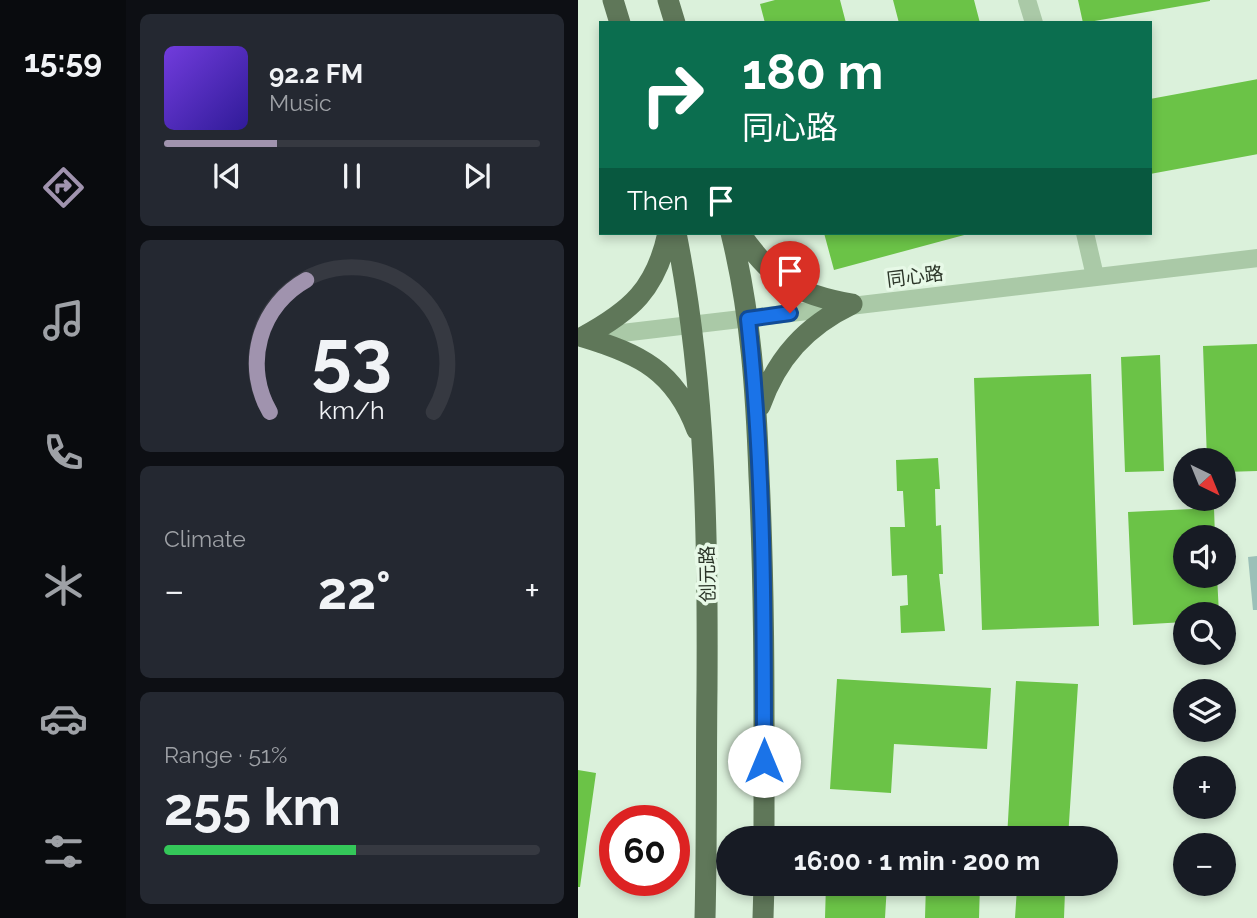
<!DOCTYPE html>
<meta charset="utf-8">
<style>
:root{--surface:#171b24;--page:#242831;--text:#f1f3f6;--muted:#9ea1a6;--line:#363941;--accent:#a093ae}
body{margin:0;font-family:Raleway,"Noto Sans SC",sans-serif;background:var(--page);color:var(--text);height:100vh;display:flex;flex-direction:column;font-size:26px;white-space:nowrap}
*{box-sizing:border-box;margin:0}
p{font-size:23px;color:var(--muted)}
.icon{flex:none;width:38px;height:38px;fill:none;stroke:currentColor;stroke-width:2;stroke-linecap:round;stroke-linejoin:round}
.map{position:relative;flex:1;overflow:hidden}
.side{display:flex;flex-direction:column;gap:14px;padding:14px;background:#0d0f14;width:452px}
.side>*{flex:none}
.hud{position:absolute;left:21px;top:21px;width:553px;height:214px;border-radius:0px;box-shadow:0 4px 10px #0003;background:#0b6e4f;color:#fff;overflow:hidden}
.needle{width:46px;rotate:137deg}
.fabs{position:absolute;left:595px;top:448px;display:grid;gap:14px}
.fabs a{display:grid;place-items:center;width:63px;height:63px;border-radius:50%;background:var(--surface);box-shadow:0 4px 10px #0003;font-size:35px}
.speed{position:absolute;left:21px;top:805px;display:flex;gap:14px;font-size:35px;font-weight:700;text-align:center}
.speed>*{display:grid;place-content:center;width:91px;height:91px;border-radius:50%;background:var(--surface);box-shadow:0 4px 10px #0003;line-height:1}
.speed .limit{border:10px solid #d22;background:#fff;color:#111}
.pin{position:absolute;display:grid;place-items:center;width:60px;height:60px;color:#fff;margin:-72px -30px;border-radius:50% 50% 50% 0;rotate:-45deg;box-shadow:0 0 7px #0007}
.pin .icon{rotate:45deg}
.me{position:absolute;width:77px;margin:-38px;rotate:0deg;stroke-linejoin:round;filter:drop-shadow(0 0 5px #0008)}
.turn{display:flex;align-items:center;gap:24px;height:147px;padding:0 28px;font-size:32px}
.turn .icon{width:91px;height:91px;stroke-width:2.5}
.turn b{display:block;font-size:49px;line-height:60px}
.then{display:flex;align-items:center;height:66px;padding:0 28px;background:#0003;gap:14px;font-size:26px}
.big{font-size:52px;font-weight:700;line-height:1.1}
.side .tile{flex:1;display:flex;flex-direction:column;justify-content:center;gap:10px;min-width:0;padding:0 24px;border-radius:10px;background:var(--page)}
.side .dial{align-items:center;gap:0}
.dial svg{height:182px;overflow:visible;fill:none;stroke:var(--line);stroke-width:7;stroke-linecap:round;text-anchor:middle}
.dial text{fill:var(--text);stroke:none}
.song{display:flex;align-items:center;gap:21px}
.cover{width:84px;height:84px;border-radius:10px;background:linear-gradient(135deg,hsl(260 70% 55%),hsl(250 70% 35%))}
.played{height:7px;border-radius:4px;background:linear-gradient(90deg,var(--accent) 30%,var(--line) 30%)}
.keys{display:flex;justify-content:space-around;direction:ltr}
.heat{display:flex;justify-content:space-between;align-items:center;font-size:38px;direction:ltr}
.charge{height:10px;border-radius:5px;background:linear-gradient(90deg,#34c759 51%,var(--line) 0)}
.trip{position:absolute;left:138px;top:826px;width:402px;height:70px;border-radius:35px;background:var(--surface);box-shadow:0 4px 10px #0003;font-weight:700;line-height:70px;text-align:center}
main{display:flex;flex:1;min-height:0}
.menu{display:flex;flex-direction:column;width:126px;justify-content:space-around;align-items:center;background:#090b0e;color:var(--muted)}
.menu .icon{width:49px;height:49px}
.menu .selected{color:var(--accent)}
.menu b{font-size:32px;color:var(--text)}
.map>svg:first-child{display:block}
.green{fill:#9bc0b8}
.building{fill:#6bc347}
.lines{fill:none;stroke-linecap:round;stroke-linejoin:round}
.minor{stroke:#aac9a7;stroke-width:18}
.major{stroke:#5f7759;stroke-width:21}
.route-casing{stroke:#114b97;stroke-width:18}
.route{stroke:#1a73e8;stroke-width:12}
.labels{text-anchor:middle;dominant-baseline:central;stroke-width:7;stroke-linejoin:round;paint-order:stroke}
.street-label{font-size:19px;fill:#2b3528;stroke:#e7f9e7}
</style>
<main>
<nav class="menu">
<b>15:59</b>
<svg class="icon selected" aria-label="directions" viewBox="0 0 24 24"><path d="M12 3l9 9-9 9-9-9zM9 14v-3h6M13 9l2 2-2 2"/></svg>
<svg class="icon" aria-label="music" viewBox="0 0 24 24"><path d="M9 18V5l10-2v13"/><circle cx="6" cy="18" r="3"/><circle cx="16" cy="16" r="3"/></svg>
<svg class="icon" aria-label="phone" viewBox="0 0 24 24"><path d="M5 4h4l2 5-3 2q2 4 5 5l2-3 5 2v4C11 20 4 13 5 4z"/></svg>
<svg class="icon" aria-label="climate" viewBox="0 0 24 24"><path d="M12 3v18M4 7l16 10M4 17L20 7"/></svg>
<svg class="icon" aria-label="car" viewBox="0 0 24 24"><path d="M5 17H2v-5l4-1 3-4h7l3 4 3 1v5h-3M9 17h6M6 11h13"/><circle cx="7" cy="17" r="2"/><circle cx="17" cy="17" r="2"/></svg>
<svg class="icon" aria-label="filters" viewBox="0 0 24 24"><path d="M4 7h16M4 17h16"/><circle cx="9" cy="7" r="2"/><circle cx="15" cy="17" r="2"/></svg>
</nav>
<section class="side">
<div class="tile">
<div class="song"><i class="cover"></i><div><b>92.2 FM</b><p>Music</p></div></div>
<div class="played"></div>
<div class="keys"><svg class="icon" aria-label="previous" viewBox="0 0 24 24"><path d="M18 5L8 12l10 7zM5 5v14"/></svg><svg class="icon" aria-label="pause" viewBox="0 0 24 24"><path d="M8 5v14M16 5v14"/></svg><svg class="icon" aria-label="next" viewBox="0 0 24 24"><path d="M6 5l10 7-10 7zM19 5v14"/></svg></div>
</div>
<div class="tile dial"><svg viewBox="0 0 100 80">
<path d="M14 69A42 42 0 1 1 86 69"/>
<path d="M14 69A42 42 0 0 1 30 11" stroke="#a093ae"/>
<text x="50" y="56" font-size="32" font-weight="700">53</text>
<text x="50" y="72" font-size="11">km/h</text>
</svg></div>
<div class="tile"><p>Climate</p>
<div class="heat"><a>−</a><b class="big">22°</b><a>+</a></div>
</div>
<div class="tile"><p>Range · 51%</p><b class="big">255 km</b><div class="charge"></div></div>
</section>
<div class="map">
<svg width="680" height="918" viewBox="0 0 680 918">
<rect width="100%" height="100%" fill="#dbf1db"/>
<path class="green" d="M679 556V610H675L670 557Z"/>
<path class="building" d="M197 0H262L268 23H187L182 4Z
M315 0H396L402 23H321Z
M500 0H632V1L505 23Z
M680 79V154L572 174V99Z
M246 233H390V234L256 270Z
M680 344V471L646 472V460H629L625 346Z
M582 355 586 471 547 472 543 357Z
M513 374 521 626 404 630 396 378Z
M360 458 362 489H357L358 526 363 525 365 574H361L367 631 323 633 322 606 330 605 329 575 314 576 312 527H327L325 491H319L318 460Z
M636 508 637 537H607V576H639L641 614H607V622L555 625 550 512Z
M259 679 413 688 409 749 316 744 313 793 252 789Z
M438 681 500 684 490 838H429Z
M0 770 18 773 2 887H0Z
M248 884H309L307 918H247Z
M348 884H402L401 918H347Z
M439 888 487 891 486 918H437Z"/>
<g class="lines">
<path class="minor" d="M449 0 456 23
M507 233 517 276
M10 337 680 258"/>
<path class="major" d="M35 0 42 23
M90 0 97 23
M98 233C128 383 130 536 129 689 128 765 129 842 127 918
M153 233C173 313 178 394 181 476 187 597 186 717 186 838
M162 233C193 279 219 295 274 304
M5 337C62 354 97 371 119 430
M5 337C53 311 78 289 90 233
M182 406C199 358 228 326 274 304
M185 918 186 884"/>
</g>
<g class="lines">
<defs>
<path id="route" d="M186 761C186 614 186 466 170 319L212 313"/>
</defs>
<use href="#route" class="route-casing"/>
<use href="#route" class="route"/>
</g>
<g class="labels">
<g class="street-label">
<text transform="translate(337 276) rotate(-7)">同心路</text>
<text transform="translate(129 574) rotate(-91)">创元路</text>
</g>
</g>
</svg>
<div class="fabs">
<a><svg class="needle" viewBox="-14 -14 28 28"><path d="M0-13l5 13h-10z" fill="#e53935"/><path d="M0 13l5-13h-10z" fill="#9ea1a6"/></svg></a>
<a><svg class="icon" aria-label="sound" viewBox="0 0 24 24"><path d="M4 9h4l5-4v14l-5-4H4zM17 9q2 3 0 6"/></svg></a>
<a><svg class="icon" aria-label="search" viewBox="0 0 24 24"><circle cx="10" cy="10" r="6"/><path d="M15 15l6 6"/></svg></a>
<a><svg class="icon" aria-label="layers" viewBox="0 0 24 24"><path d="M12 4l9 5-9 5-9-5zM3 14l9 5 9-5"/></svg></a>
<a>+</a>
<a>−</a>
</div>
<div class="speed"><div class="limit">60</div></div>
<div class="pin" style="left:212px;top:313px;background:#d93025"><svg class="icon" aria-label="arrive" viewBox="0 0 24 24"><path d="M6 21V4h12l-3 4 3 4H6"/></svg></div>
<svg class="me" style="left:186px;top:761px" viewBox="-20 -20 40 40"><circle r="19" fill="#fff"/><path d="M0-13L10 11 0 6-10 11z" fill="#1a73e8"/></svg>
<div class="trip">16:00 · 1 min · 200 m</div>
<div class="hud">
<div class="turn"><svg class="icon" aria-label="right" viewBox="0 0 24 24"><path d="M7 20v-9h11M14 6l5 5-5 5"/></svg><div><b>180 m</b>同心路</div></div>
<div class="then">Then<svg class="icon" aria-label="arrive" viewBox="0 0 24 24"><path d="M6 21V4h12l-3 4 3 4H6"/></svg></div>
</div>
</div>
</main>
